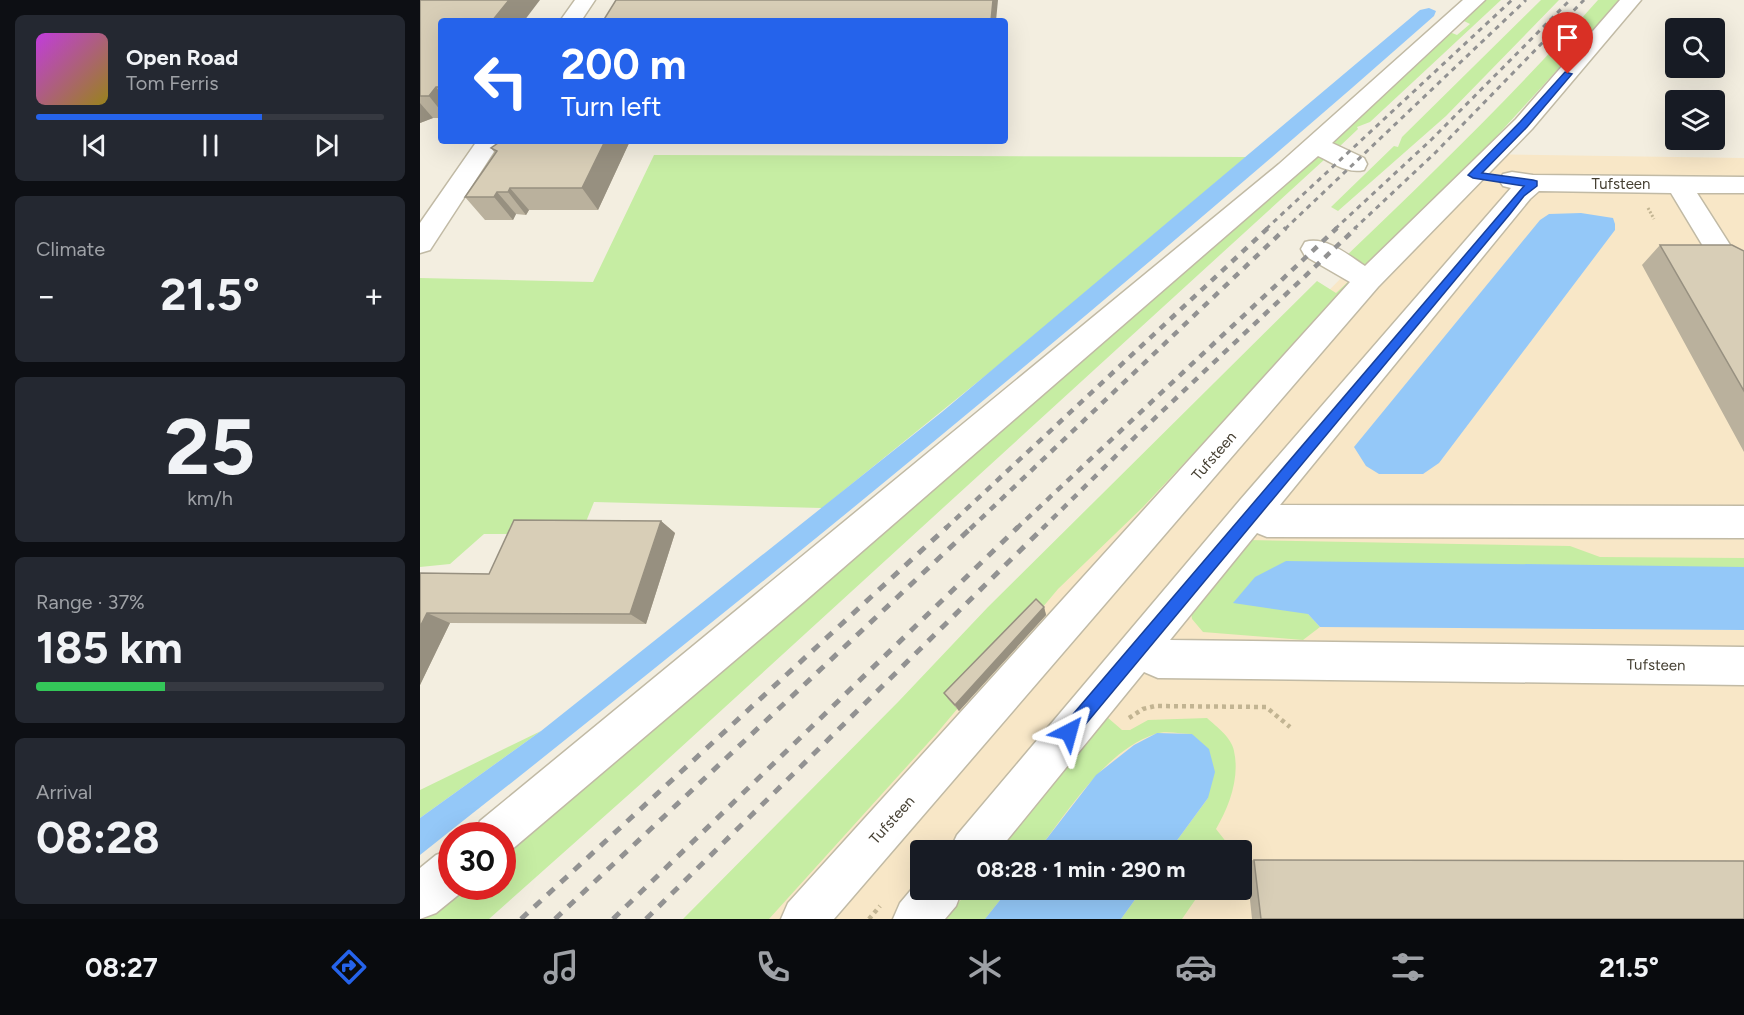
<!DOCTYPE html>
<meta charset="utf-8">
<style>
:root{--surface:#171b24;--page:#242831;--text:#f1f3f6;--muted:#9ea1a6;--line:#363941;--accent:#2563eb}
body{margin:0;font-family:Figtree,sans-serif;background:var(--page);color:var(--text);height:100vh;display:flex;flex-direction:column;font-size:22px;white-space:nowrap}
*{box-sizing:border-box;margin:0}
p{font-size:20px;color:var(--muted)}
.icon{flex:none;width:33px;height:33px;fill:none;stroke:currentColor;stroke-width:2;stroke-linecap:round;stroke-linejoin:round}
.map{position:relative;flex:1;overflow:hidden}
.details{display:flex;flex-direction:column;gap:15px;padding:15px;background:#0d0f14;width:420px}
.details>*{flex:none}
.top-card{position:absolute;left:18px;top:18px;width:570px;height:126px;border-radius:6px;box-shadow:0 6px 24px #0002;background:#2563eb;color:#fff;overflow:hidden}
.tools{position:absolute;left:1245px;top:18px;display:grid;gap:12px}
.tools a{display:grid;place-items:center;width:60px;height:60px;border-radius:6px;background:var(--surface);box-shadow:0 6px 24px #0002;font-size:30px}
.speed{position:absolute;left:18px;top:822px;display:flex;gap:12px;font-size:30px;font-weight:700;text-align:center}
.speed>*{display:grid;place-content:center;width:78px;height:78px;border-radius:50%;background:var(--surface);box-shadow:0 6px 24px #0002;line-height:1}
.speed .limit{border:9px solid #d22;background:#fff;color:#111}
.pin{position:absolute;display:grid;place-items:center;width:51px;height:51px;color:#fff;margin:-62px -26px;border-radius:50% 50% 50% 0;rotate:-45deg;box-shadow:0 0 6px #0007}
.pin .icon{rotate:45deg}
.me{position:absolute;width:66px;margin:-33px;rotate:39deg;stroke-linejoin:round;filter:drop-shadow(0 0 4px #0008)}
.turn{display:flex;align-items:center;gap:21px;height:126px;padding:0 24px;font-size:27px}
.turn .icon{width:78px;height:78px;stroke-width:2.5}
.turn b{display:block;font-size:42px;line-height:51px}
.big{font-size:45px;font-weight:700;line-height:1.1}
.details .tile{flex:1;display:flex;flex-direction:column;justify-content:center;gap:9px;min-width:0;padding:0 21px;border-radius:9px;background:var(--page)}
.details .dial{align-items:center;gap:0}
.dial b{font-size:78px;line-height:1}
.song{display:flex;align-items:center;gap:18px}
.cover{width:72px;height:72px;border-radius:9px;background:linear-gradient(135deg,hsl(290 70% 55%),hsl(50 70% 35%))}
.played{height:6px;border-radius:3px;background:linear-gradient(90deg,var(--accent) 65%,var(--line) 65%)}
.keys{display:flex;justify-content:space-around;direction:ltr}
.heat{display:flex;justify-content:space-between;align-items:center;font-size:33px;direction:ltr}
.charge{height:9px;border-radius:4px;background:linear-gradient(90deg,#34c759 37%,var(--line) 0)}
.trip{position:absolute;left:490px;top:840px;width:342px;height:60px;border-radius:6px;background:var(--surface);box-shadow:0 6px 24px #0002;font-weight:700;line-height:60px;text-align:center}
.tabs{display:flex;height:96px;justify-content:space-around;align-items:center;background:#090b0e;color:var(--muted)}
.tabs .icon{width:42px;height:42px}
.tabs .active{color:var(--accent)}
.tabs b{font-size:27px;color:var(--text)}
main{display:flex;flex:1;min-height:0}
.map>svg:first-child{display:block}
.commercial{fill:#f8e7c7;fill-rule:evenodd}
.green{fill:#c6eda3}
.water{fill:#94c8f8}
.lines{fill:none;stroke-linecap:round;stroke-linejoin:round}
.minor-casing{stroke:#c1baa5;stroke-width:3}
.path-far1{stroke:#c2b492;stroke-width:3;stroke-dasharray:2 2;stroke-linecap:butt}
.path{stroke:#c2b492;stroke-width:4.5;stroke-dasharray:4 4;stroke-linecap:butt}
.minor{fill:#fff;fill-rule:evenodd}
.rail-far2{stroke:#929292;stroke-width:3;stroke-dasharray:5 5;stroke-linecap:butt}
.rail-far1{stroke:#929292;stroke-width:4.5;stroke-dasharray:7 7;stroke-linecap:butt}
.rail{stroke:#929292;stroke-width:5;stroke-dasharray:9 9;stroke-linecap:butt}
.wall{fill:#bab19d}
.shaded-wall{fill:#979080}
.building{fill:#d8ceb7;stroke:#979080;stroke-width:1.5}
.route{fill:#2563eb;stroke:#184099;stroke-width:1.5}
.labels{text-anchor:middle;dominant-baseline:central;stroke-width:4.5;stroke-linejoin:round;paint-order:stroke}
.street-label{font-size:15px;fill:#443e31;stroke:#fff}
</style>
<main>
<section class="details">
<div class="tile">
<div class="song"><i class="cover"></i><div><b>Open Road</b><p>Tom Ferris</p></div></div>
<div class="played"></div>
<div class="keys"><svg class="icon" aria-label="previous" viewBox="0 0 24 24"><path d="M18 5L8 12l10 7zM5 5v14"/></svg><svg class="icon" aria-label="pause" viewBox="0 0 24 24"><path d="M8 5v14M16 5v14"/></svg><svg class="icon" aria-label="next" viewBox="0 0 24 24"><path d="M6 5l10 7-10 7zM19 5v14"/></svg></div>
</div>
<div class="tile"><p>Climate</p>
<div class="heat"><a>−</a><b class="big">21.5°</b><a>+</a></div>
</div>
<div class="tile dial"><b>25</b><p>km/h</p></div>
<div class="tile"><p>Range · 37%</p><b class="big">185 km</b><div class="charge"></div></div>
<div class="tile"><p>Arrival</p><b class="big">08:28</b></div>
</section>
<div class="map">
<svg width="1324" height="919" viewBox="0 0 1324 919">
<rect width="100%" height="100%" fill="#f3eee0"/>
<path class="commercial" d="M1049 154 1324 158V919H279L637 567 926 273ZM501 850H822V890H501Z"/>
<path class="green" d="M1060 0H1081L950 122 937 127 938 129 919 147 908 141 1027 31 1037 35 1050 24 1040 19Z
M1121 0H1139L1026 116 918 211 911 207 974 146 978 147 982 137Z
M1178 0H1201L1055 160 946 270 924 258C1012 174 1098 90 1178 0Z
M894 154 905 159 224 781 69 919H0V909L32 886H82L83 840Z
M234 155 826 157 602 346 402 508 174 502 161 534H64L30 564 0 567V278L173 282Z
M931 279 935 281 723 507 638 589 517 733 349 919H263L479 701 568 607 897 281 916 293Z
M829 540 1150 546 1180 557 1324 558V567L888 614 900 627 883 640 783 632 772 619 771 611Z
M687 717 702 730H710L728 720 787 718C797 727 812 738 814 751 820 778 809 807 796 829L811 848 809 850H750L788 798 772 734C761 734 745 730 735 734 685 751 649 810 618 850H580Z
M121 731 0 818V790Z
M549 890H588L565 919H525Z
M722 890H782L762 919H701Z"/>
<path class="water" d="M1009 8 1016 11 1014 16C685 306 345 583 0 855V818L121 731 522 412 1000 10Z
M1161 213 1193 218 1195 224V230L1019 463 1003 474H959L946 466 934 447 1120 220 1129 214Z
M866 561 1324 567V630L900 627 888 614 813 603 835 577Z
M737 733 772 734 789 749 795 772 788 798 750 850H618L676 775 714 745Z
M588 890H722L701 919H565Z"/>
<g class="lines">
<defs>
<path id="minor" d="M155 0H175L161 21H140Z
M1043 0H1065L912 143 944 158 947 164 944 170C927 174 913 163 898 156L385 601 90 851 82 855V836H54L60 821 859 164Z
M1200 0H1221L1112 129 958 287 414 919H361L368 903 930 282 885 256 881 249 885 242C906 236 928 255 945 266L1096 119Z
M57 141H81L10 250 0 253V223Z
M1092 172 1113 175 1324 177V193H1277L1319 259 1315 266 1305 269 1295 266 1251 193 1119 191 1110 199 860 505 1324 506V538L847 537 837 533 750 640 1324 647V685L738 678 724 672 579 850H530L537 835 820 500 1091 188 1083 186 1079 180 1083 174Z
M32 849V886L48 887 16 913 0 919V868L16 855Z
M501 878V890H542L536 906 525 919H473L480 903Z"/>
</defs>
<use href="#minor" class="minor-casing"/>
<path class="path-far1" d="M1228 208 1234 219"/>
<path class="path" d="M709 718 723 709 735 706 846 707 870 727
M507 850 517 840
M449 919 460 906"/>
<use href="#minor" class="minor"/>
<path class="rail-far2" d="M846 229 1092 0
M865 229 1106 0
M915 229 1012 139 1150 0
M934 229 1015 153 1164 0"/>
<path class="rail-far1" d="M525 529 848 228
M550 529 866 228
M596 529 917 228
M622 529 716 436 936 228"/>
<path class="rail" d="M101 919 527 527
M135 919 552 527
M193 919 598 527
M226 919 624 527"/>
</g>
<path class="wall" d="M0 0 21 21V118H13L0 123Z
M210 141 178 210H109L106 215 96 214 93 220H65L45 197 75 153 71 148Z
M1240 245 1324 251V452L1222 265Z
M241 521 255 533 226 624 30 623 0 685V573L69 574Z
M624 607 626 615 539 711 528 699 524 693Z
M834 860 1324 919H832L826 861Z"/>
<path class="shaded-wall" d="M89 0H120L104 21H72Z
M573 0H578L576 21H571Z
M16 87 21 94V111L9 96Z
M0 103 13 118 0 123Z
M185 141H210L178 210 162 188Z
M90 188 109 210 106 215 88 192Z
M77 192 96 214 93 220 74 197Z
M241 521 255 533 226 624 210 614Z
M624 607 626 615 539 711 535 705Z
M7 613 30 623 0 685V627Z"/>
<path class="building" d="M0 0H89L72 21H21V85L19 87H16L9 96H0Z
M196 0H573L571 21H183Z
M81 141H185L162 188H90L88 192H77L74 197H45L77 151 71 148Z
M1240 245H1312L1324 251V391Z
M94 520 241 521 210 614 7 613 0 627V573L69 574Z
M616 599 624 607 535 705 524 693Z
M834 860 1324 861V919H841Z"/>
<path class="route" d="M1145 72 1152 74 1107 127 1062 173 1113 180 1117 181V186L1104 196 1090 214 655 737 649 740 643 737 640 732 643 726 1104 186 1053 178 1048 175 1100 122Z"/>
<g class="labels">
<g class="street-label">
<text x="1201" y="184">Tufsteen</text>
<text transform="translate(794 456) rotate(-49)">Tufsteen</text>
<text transform="translate(1236 665) rotate(1)">Tufsteen</text>
<text transform="translate(472 820) rotate(-48)">Tufsteen</text>
</g>
</g>
</svg>
<div class="tools">
<a><svg class="icon" aria-label="search" viewBox="0 0 24 24"><circle cx="10" cy="10" r="6"/><path d="M15 15l6 6"/></svg></a>
<a><svg class="icon" aria-label="layers" viewBox="0 0 24 24"><path d="M12 4l9 5-9 5-9-5zM3 14l9 5 9-5"/></svg></a>
</div>
<div class="speed"><div class="limit">30</div></div>
<div class="pin" style="left:1148px;top:74px;background:#d93025"><svg class="icon" aria-label="arrive" viewBox="0 0 24 24"><path d="M6 21V4h12l-3 4 3 4H6"/></svg></div>
<svg class="me" style="left:649px;top:732px" viewBox="-20 -20 40 40"><path d="M0-17L14 15 0 8-14 15z" fill="#2563eb" stroke="#fff" stroke-width="4"/></svg>
<div class="trip">08:28 · 1 min · 290 m</div>
<div class="top-card">
<div class="turn"><svg class="icon" aria-label="left" viewBox="0 0 24 24"><path d="M17 20v-9H6M10 6l-5 5 5 5"/></svg><div><b>200 m</b>Turn left</div></div>
</div>
</div>
</main>
<nav class="tabs">
<b>08:27</b>
<svg class="icon active" aria-label="directions" viewBox="0 0 24 24"><path d="M12 3l9 9-9 9-9-9zM9 14v-3h6M13 9l2 2-2 2"/></svg>
<svg class="icon" aria-label="music" viewBox="0 0 24 24"><path d="M9 18V5l10-2v13"/><circle cx="6" cy="18" r="3"/><circle cx="16" cy="16" r="3"/></svg>
<svg class="icon" aria-label="phone" viewBox="0 0 24 24"><path d="M5 4h4l2 5-3 2q2 4 5 5l2-3 5 2v4C11 20 4 13 5 4z"/></svg>
<svg class="icon" aria-label="climate" viewBox="0 0 24 24"><path d="M12 3v18M4 7l16 10M4 17L20 7"/></svg>
<svg class="icon" aria-label="car" viewBox="0 0 24 24"><path d="M5 17H2v-5l4-1 3-4h7l3 4 3 1v5h-3M9 17h6M6 11h13"/><circle cx="7" cy="17" r="2"/><circle cx="17" cy="17" r="2"/></svg>
<svg class="icon" aria-label="filters" viewBox="0 0 24 24"><path d="M4 7h16M4 17h16"/><circle cx="9" cy="7" r="2"/><circle cx="15" cy="17" r="2"/></svg>
<b>21.5°</b>
</nav>
